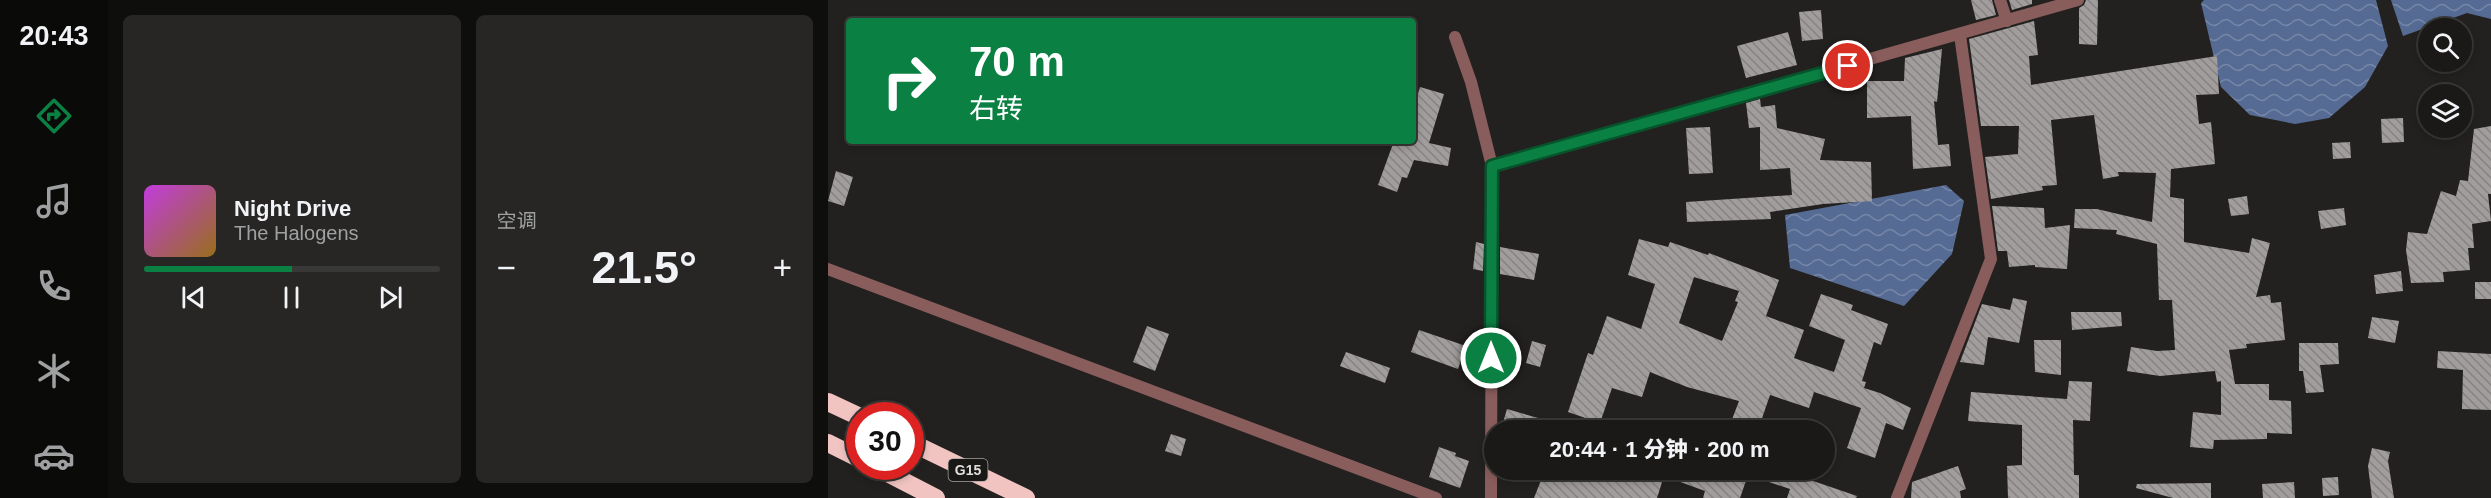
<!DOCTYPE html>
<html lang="zh">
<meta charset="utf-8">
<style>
:root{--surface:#1a1917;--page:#272624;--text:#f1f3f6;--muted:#9fa0a1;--line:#383836;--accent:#0b8043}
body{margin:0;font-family:Helvetica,"Noto Sans SC",sans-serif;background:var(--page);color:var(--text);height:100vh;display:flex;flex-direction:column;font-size:22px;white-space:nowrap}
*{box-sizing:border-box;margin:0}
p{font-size:20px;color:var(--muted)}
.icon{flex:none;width:33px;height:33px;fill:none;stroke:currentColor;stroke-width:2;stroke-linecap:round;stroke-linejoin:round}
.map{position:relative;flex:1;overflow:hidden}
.sheet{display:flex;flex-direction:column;gap:15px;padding:15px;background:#0e0e0d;width:720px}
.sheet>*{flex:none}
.top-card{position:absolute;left:18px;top:18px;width:570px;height:126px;border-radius:6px;box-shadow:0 3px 9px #0003,0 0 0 2px var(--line);background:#0b8043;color:#fff;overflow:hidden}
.controls{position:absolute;left:1590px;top:18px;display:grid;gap:12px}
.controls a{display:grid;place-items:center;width:54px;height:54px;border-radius:50%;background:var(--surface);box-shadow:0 3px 9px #0003,0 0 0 2px var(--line);font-size:30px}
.speed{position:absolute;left:18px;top:402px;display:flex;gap:12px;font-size:30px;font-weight:700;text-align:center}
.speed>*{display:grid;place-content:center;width:78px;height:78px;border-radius:50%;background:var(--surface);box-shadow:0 3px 9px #0003,0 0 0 2px var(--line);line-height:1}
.speed .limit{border:9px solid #d22;background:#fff;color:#111}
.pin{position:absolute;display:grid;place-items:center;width:51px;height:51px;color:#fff;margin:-26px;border:3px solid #fff;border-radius:50%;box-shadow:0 2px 6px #0007}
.me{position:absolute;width:66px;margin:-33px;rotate:0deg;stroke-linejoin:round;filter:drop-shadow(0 0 4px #0008)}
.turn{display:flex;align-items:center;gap:21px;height:126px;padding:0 24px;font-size:27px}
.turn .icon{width:78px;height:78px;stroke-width:2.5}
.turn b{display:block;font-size:42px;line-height:51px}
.big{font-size:45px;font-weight:800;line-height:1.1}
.sheet .widget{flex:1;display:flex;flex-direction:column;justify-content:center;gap:9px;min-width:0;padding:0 21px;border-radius:9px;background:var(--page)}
.song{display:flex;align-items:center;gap:18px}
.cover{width:72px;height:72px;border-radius:9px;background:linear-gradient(135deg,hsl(290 70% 55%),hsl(40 70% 35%))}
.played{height:6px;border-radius:3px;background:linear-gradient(90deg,var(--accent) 50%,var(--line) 50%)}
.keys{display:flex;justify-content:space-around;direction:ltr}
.heat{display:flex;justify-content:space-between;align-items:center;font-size:33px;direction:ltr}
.sheet .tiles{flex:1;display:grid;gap:15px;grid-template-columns:repeat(2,1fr)}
.trip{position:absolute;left:656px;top:420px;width:351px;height:60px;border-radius:30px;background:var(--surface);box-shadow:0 3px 9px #0003,0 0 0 2px var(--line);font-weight:800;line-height:60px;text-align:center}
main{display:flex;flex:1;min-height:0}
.dock{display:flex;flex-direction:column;width:108px;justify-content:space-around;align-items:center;background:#0a0a09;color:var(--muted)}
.dock .icon{width:42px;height:42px}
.dock .selected{color:var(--accent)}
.dock b{font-size:27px;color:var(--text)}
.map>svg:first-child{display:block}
.water{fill:url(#water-waves)}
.building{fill:url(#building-back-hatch);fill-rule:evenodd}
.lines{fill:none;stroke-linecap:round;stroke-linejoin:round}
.street{stroke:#895d5b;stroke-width:12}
.highway{stroke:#f1c4c2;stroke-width:18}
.route-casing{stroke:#07532c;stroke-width:15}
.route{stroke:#0b8043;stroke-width:10}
.labels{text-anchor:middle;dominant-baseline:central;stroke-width:6;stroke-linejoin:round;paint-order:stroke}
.shield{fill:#1a1816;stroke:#a5a3a1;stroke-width:1.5}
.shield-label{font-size:14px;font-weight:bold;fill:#e0dfdd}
</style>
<main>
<nav class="dock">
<b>20:43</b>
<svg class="icon selected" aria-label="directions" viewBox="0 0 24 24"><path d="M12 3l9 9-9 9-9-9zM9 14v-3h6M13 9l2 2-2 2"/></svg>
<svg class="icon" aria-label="music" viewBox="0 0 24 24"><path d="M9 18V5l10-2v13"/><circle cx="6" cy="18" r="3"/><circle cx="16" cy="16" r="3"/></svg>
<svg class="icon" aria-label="phone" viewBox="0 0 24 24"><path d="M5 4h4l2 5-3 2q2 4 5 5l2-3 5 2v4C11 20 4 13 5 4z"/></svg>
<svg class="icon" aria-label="climate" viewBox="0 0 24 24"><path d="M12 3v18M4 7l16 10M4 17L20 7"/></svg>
<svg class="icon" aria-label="car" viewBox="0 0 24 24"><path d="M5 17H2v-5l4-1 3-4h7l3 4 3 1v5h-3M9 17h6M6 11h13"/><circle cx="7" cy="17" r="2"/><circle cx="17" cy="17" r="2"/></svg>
</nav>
<section class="sheet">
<div class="tiles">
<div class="widget">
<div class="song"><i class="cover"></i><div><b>Night Drive</b><p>The Halogens</p></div></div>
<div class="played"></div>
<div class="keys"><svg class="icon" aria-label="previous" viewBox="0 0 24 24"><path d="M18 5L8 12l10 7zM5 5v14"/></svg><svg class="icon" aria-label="pause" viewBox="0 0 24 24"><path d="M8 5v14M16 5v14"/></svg><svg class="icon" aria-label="next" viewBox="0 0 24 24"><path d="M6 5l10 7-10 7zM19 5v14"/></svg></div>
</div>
<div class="widget"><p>空调</p>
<div class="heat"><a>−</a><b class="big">21.5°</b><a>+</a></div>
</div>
</div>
</section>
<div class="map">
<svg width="1663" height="498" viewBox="0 0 1663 498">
<defs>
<pattern id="water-waves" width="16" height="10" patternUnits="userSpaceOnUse" patternTransform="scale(1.5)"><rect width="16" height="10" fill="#566b94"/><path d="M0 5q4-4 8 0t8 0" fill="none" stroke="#7687a7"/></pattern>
<pattern id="building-back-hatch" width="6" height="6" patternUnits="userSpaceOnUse" patternTransform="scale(1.5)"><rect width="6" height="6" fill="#a19d9c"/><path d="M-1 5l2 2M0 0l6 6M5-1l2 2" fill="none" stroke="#858281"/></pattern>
</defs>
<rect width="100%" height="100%" fill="#23211f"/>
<path class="water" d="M1376 0H1548L1560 46 1537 87 1501 118 1467 124 1422 115 1393 87 1373 3Z
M1563 0H1663V19L1639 13 1575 36Z
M1118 185 1136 201 1124 254 1076 306 962 268 957 215Z"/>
<path class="building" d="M1143 0H1164L1168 15 1148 20Z
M1181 0H1204V4L1184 10Z
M1258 0H1270L1269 45 1251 44V8L1256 5Z
M993 10 995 39 974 41 971 12Z
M1206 21 1210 55 1201 56 1203 85 1389 56 1391 94 1368 95 1371 124 1383 122 1387 164 1343 169 1342 197 1356 199V242L1421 253 1424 238 1442 243 1428 297 1442 295 1443 303 1453 302 1457 340 1418 344 1419 348 1401 350 1407 384H1441V400L1463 401 1464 434 1439 433V439L1386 440 1385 449 1362 447 1365 412 1393 415V381L1389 382 1387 371 1332 376 1299 371 1303 347 1329 351 1347 350 1344 300H1331L1329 244 1288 234 1289 230 1246 228 1247 209H1269L1324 222 1328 173 1290 172 1291 176 1275 179 1266 115 1223 120 1229 185 1214 186 1215 190 1163 199 1157 157 1190 154 1191 126H1153L1141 39Z
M960 32 969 65 918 78 909 46Z
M1114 49 1109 102 1106 101 1110 145 1121 144 1123 166 1085 169 1083 116 1039 118V81H1076L1077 58Z
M1029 71 1030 86 1015 87 1013 76Z
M592 87 616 94 601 143 623 148 620 166 586 160 579 178 574 177 569 192 550 185 566 141H585V111Z
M932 99 933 107 947 105 949 128 997 139 992 160 1043 162 1044 201 995 204 942 212 943 219 859 222 858 202 964 195 962 168 932 170V127L921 128 918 103Z
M1575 118 1576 142 1554 143 1553 119Z
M1663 126V194H1660L1663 221 1644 224 1646 248H1640L1642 270 1615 272 1616 282 1583 283 1578 250 1580 232 1599 234 1613 191 1628 196 1632 180 1640 181 1646 129Z
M882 127 885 173 861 174 858 128Z
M1522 142 1523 158 1505 159 1504 143Z
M8 171 25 177 16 206 0 201Z
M1419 196 1421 214 1403 216 1400 199Z
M1164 206 1216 208 1217 228 1242 225 1239 269 1207 267V265L1181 267 1179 251H1170Z
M1516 208 1518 225 1493 229 1490 211Z
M811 239 840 247 842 242 880 255 881 253 951 280 938 316 976 330 966 358 1006 372 1017 340 981 326 993 294 1025 305 1023 310 1060 324 1053 345 1046 342 1034 381 1038 382 1036 388 1052 393 1083 408 1075 430 1058 423 1047 458 1019 448 1033 408 986 392 981 408 942 395 930 430H900L911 401 859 387 822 372 814 397 784 388 772 423 740 412 760 353 765 355 779 316 813 329 827 284 800 275ZM866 277 911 291 907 301 910 302 894 341 851 323Z
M648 242 656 244 655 271 645 269Z
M672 247 711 254 706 280 672 274Z
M1573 271 1575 291 1548 294 1546 275Z
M1647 282H1663V299H1647Z
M1185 298 1199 301 1191 343 1160 337 1156 365 1132 362 1154 304 1182 310Z
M1243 312H1293L1294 326 1244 330Z
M1544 317 1571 321 1567 343 1540 338Z
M319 326 341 334 327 371 305 362Z
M591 330 638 346 630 369 583 352Z
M1206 340H1233V375L1207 372Z
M704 341 718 345 712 367 698 363Z
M1471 343H1510L1511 364 1492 365 1496 392 1478 393 1475 371H1471Z
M1610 351 1663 354V410L1634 409 1635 370 1609 368Z
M518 352 562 368 557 383 512 366Z
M1241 381 1264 382 1262 421 1245 420 1246 475H1251V498H1180L1179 466 1194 465V425L1140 421 1143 392 1239 399Z
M679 409 738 426V430H675L676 427 674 426Z
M343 434 358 439 353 456 337 451Z
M611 447 628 453 627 456 641 461 632 488 601 477Z
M1544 448 1562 452 1560 461 1566 498H1544L1540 466Z
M1130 466 1138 489 1132 491 1133 498H1083L1084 482Z
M717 470H953L1029 496 1028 498H959L962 489 920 475 912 498H875L877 491 836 476 829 498H706Z
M1510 477 1511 495 1495 496 1494 478Z
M1466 482 1467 498H1435L1434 484Z
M1383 483V498H1345L1308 488 1309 484Z"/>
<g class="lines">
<path class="street" d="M1172 0 1179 21
M627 37 643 82 664 166 663 498
M664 166 1250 0
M0 269 608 498
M1069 498 1163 259 1132 35"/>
<path class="highway" d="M0 402 32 417
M82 442 198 498
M0 443 32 459
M46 466 108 498"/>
</g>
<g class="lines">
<defs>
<path id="route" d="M663 358 664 166 1020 66"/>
</defs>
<use href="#route" class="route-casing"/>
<use href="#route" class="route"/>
</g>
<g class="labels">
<rect class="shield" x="120.5" y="459" width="39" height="22" rx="4.5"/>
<g class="shield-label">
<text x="140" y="470">G15</text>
</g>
</g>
</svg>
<div class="controls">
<a><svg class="icon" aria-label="search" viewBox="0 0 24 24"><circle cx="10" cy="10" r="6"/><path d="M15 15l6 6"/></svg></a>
<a><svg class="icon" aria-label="layers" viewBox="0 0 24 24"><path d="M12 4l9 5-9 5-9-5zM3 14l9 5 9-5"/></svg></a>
</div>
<div class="speed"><div class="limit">30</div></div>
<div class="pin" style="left:1020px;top:66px;background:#d93025"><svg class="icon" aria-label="arrive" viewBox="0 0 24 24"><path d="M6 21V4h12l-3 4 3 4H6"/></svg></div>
<svg class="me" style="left:663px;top:358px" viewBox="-20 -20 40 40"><circle r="17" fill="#0b8043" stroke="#fff" stroke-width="3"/><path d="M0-11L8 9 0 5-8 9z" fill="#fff"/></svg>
<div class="trip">20:44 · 1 分钟 · 200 m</div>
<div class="top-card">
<div class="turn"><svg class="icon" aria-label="right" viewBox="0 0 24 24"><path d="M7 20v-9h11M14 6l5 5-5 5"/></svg><div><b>70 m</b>右转</div></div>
</div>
</div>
</main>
